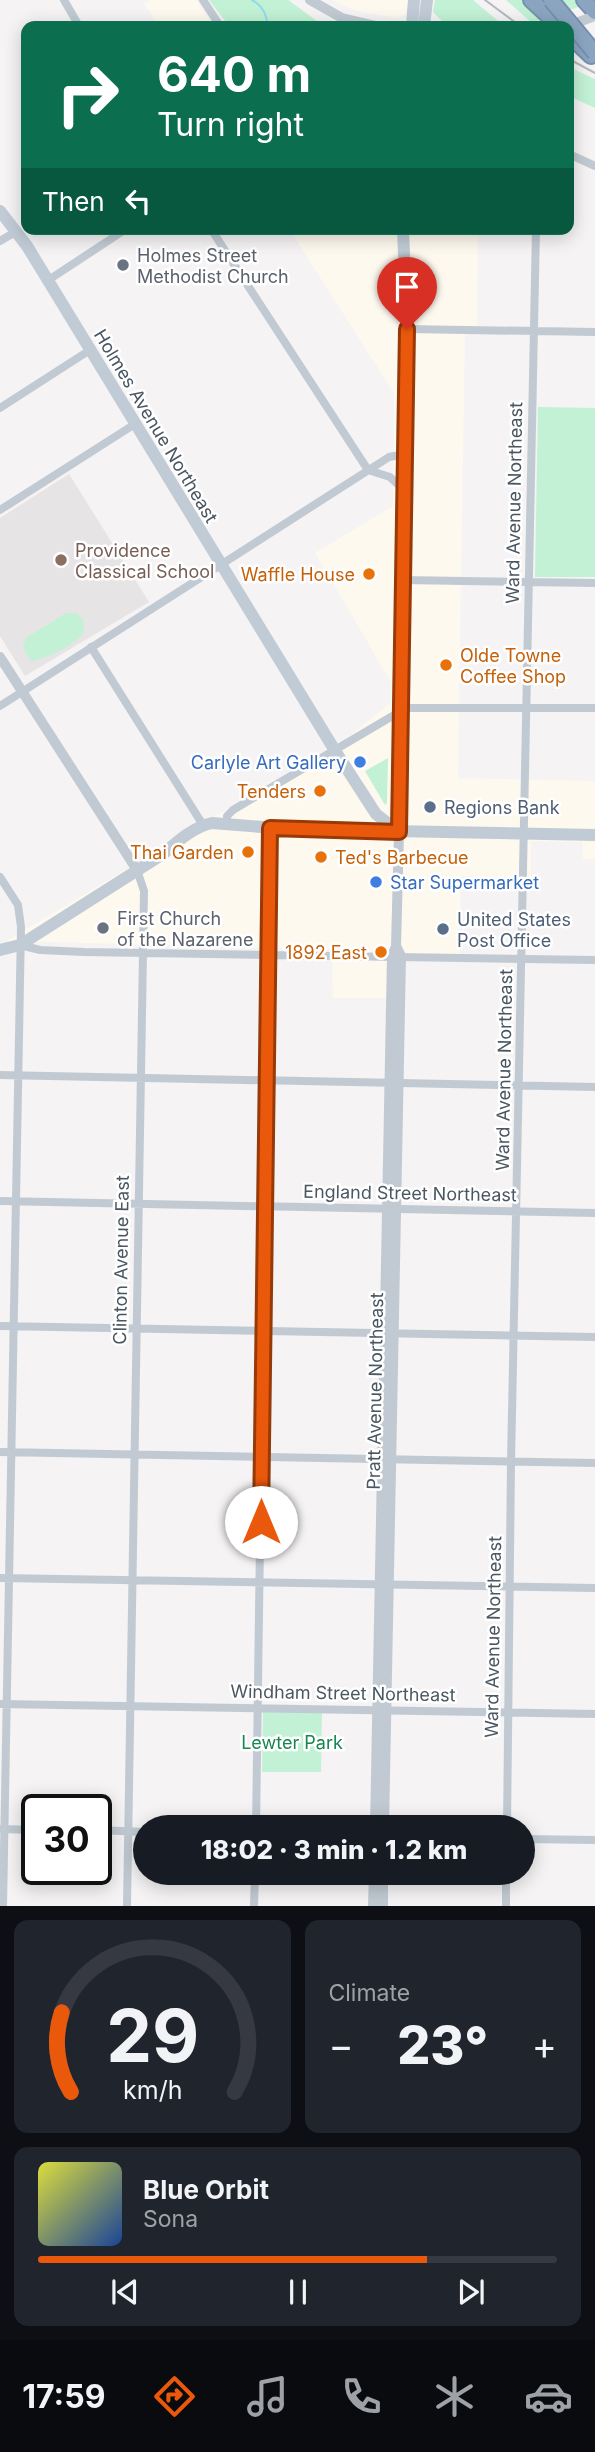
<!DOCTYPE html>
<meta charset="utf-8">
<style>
:root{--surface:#171b24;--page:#20242c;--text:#f1f3f6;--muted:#9ea1a6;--line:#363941;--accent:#ea580c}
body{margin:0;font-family:Inter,sans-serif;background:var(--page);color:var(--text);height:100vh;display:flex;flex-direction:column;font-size:26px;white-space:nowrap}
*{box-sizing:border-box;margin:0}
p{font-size:23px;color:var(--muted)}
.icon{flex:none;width:38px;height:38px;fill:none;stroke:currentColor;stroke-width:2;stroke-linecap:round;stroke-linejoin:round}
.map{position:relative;height:1906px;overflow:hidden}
.panel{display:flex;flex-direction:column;gap:14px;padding:14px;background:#0d0f14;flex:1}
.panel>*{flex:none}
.hud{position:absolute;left:21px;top:21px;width:553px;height:214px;border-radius:14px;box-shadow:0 4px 18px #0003;background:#0b6e4f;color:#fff;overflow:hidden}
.speed{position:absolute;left:21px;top:1794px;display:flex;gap:14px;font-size:35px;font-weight:700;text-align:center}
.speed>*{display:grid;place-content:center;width:91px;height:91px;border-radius:50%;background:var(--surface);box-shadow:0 4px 18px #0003;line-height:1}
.speed .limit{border:4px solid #111;border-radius:10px;background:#fff;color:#111}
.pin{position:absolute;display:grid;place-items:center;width:60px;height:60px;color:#fff;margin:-72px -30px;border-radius:50% 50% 50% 0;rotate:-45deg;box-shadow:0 0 7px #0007}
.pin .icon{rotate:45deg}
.me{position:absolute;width:77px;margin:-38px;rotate:0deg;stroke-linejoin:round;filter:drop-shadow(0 0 5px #0008)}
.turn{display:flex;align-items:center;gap:24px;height:147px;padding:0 21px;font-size:32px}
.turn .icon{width:91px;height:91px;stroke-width:2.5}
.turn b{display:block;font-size:49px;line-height:60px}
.then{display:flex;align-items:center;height:66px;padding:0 21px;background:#0003;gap:14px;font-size:26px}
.big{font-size:52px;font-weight:800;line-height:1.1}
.panel .widget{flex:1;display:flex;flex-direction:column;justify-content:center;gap:10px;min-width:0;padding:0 24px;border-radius:14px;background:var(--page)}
.panel .dial{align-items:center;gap:0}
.dial svg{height:182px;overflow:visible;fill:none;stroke:var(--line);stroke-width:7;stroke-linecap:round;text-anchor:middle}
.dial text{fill:var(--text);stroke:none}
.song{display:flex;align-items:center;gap:21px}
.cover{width:84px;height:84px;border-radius:10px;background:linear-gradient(135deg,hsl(60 70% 55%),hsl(220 70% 35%))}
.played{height:7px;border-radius:4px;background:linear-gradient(90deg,var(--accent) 75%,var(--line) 75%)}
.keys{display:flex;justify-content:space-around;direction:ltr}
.heat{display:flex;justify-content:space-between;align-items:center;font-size:38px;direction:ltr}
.panel .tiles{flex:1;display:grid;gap:14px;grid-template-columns:1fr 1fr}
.widget:last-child{grid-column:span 2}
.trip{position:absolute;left:133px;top:1815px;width:402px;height:70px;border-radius:35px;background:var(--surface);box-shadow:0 4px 18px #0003;font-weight:800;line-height:70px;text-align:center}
.tabs{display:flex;height:112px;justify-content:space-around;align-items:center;background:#090b0e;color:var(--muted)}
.tabs .icon{width:49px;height:49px}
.tabs .on{color:var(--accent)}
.tabs b{font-size:32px;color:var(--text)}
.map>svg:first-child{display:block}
.commercial{fill:#fdf9ef}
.education{fill:#e6e4e5}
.green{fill:#c3f1d5}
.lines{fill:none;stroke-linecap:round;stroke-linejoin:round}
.stream{stroke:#90daee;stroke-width:2}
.motorway-casing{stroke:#7690ad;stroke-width:18}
.minor{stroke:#c1cad2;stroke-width:8}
.tertiary{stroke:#c1cad2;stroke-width:10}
.secondary{stroke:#c1cbd6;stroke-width:12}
.motorway{stroke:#8ba5c1;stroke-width:14}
.rail{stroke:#b5b8bd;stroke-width:2}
.motorway-bridge-casing{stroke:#7690ad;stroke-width:18;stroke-linecap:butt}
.motorway-bridge{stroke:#8ba5c1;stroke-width:14}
.route-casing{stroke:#983908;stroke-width:18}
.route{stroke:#ea580c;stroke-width:12}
.worship-dot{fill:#6b7280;stroke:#fff;stroke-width:2.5}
.education-dot{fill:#8d6e63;stroke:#fff;stroke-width:2.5}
.food-dot{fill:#e8710a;stroke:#fff;stroke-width:2.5}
.shop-dot{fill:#3f7fe0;stroke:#fff;stroke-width:2.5}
.service-dot{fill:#5c6f8a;stroke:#fff;stroke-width:2.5}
.labels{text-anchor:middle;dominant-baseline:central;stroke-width:5;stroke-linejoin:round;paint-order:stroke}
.worship-label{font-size:18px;fill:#5b616d;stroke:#fff;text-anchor:start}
.street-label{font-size:18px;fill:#4a5661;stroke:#fff}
.education-label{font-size:18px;fill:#785e54;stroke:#fff;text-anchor:start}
.food-label{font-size:18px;fill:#c56008;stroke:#fff;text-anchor:end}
.shop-label{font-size:18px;fill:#366cbe;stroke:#fff;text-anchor:end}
.service-label{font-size:18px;fill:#4e5e75;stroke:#fff;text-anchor:start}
.park-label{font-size:18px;fill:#17864f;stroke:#fff}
</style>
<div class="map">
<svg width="595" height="1906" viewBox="0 0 595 1906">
<rect width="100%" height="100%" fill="#f5f3f3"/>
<path class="commercial" d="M150 0H196L210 21 201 26H159L144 4Z
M332 0H409L405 15 397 18 357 11Z
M289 229H478L477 333 465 334 458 778 595 781V859H583L582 842 531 841V877L461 876 459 961H405L403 998H333L332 949 6 941 219 814 334 749 390 703 391 682 315 553 393 506 394 393Z"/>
<path class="education" d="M69 474 149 602 25 676 0 636V518Z"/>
<path class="green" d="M209 0H288L324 26H229Z
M435 0H473L504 26 444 23 433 12Z
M506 0H595V1L532 23Z
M569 67 595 79V108L569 96Z
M538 407 595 408V577H535Z
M66 613H76L83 619C83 621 84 629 84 631 80 643 42 661 31 661L23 647 26 638Z
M388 758 387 803 385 805 365 771Z
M322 1711 321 1772H262L263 1712Z"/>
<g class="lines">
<path class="stream" d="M252 0C263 6 266 14 268 26"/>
<defs>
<path id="motorway" d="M531 0 559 26
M584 0 595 12
M569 35 591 56"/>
</defs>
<use href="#motorway" class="motorway-casing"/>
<path class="minor" d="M64 0 79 26
M203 0 220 26
M569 154 595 166
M211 229 368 470 390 477 404 490
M0 241 17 231
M47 281 126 229
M407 329 595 332
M0 408 90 350
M0 510 135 424
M403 580 595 583
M91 647 203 825
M0 706 389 457 405 454
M401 708H595
M227 823V816L233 810 401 711
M0 877 18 905 21 927 3 1906
M20 945 40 950 84 952 595 960
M0 1075 595 1087
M0 1201 595 1213
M0 1326 595 1337
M0 1452 595 1463
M0 1578 595 1588
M0 1704 595 1714
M256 1827 270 828
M507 1827 511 1462 536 229
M1 1829 37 1830
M96 1830 145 1832
M523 1839 595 1840
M127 1906 143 953 144 891 137 870
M254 1906 255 1872
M506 1906V1872"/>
<path class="tertiary" d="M310 0 342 18 376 26
M568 26 595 16
M0 657 137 870
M375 1827 392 956 396 946 399 832
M384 1827 401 956 396 946
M373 1906 374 1872
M383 1906V1872"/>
<path class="secondary" d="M412 26 414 0
M424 26 427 0
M0 211 27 246 334 749 376 814 399 832
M399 832 407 329 403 229
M0 950 20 945 163 854C177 842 193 827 212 823L287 829 595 835"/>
<use href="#motorway" class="motorway"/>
<path class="rail" d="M485 0 520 26
M569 59 595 73"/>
<defs>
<path id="motorway-bridge" d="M551 0 595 53"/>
</defs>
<use href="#motorway-bridge" class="motorway-bridge-casing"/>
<use href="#motorway-bridge" class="motorway-bridge"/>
</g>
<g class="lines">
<defs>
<path id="route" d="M261 1522 270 828 399 832 407 329"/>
</defs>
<use href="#route" class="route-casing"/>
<use href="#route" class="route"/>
</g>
<g class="worship-dot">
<circle cx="123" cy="265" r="7"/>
<circle cx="103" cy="928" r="7"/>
</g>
<circle class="education-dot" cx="61" cy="560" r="7"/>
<g class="food-dot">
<circle cx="369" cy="574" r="7"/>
<circle cx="446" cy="665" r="7"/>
<circle cx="320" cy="791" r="7"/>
<circle cx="248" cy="852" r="7"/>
<circle cx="321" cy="857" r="7"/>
<circle cx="381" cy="952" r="7"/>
</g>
<g class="shop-dot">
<circle cx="360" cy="762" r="7"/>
<circle cx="376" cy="882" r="7"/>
</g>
<g class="service-dot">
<circle cx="430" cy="807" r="7"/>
<circle cx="443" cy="929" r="7"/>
</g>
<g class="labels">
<g class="worship-label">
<text x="137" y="255">Holmes Street<tspan x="137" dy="21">Methodist Church</tspan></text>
<text x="117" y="918">First Church<tspan x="117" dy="21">of the Nazarene</tspan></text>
</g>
<g class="street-label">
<text transform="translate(156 426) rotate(59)">Holmes Avenue Northeast</text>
<text transform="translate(514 503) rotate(-89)">Ward Avenue Northeast</text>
<text transform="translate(504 1070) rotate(-89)">Ward Avenue Northeast</text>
<text transform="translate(410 1193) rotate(1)">England Street Northeast</text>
<text transform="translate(121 1260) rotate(-89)">Clinton Avenue East</text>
<text transform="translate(375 1391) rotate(-89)">Pratt Avenue Northeast</text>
<text transform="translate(493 1637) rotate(-89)">Ward Avenue Northeast</text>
<text transform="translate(343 1693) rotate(1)">Windham Street Northeast</text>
</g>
<g class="education-label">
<text x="75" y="550">Providence<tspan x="75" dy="21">Classical School</tspan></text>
</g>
<g class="food-label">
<text x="355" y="574">Waffle House</text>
<text x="460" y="655" text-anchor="start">Olde Towne<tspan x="460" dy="21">Coffee Shop</tspan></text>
<text x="306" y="791">Tenders</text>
<text x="234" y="852">Thai Garden</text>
<text x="335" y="857" text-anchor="start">Ted's Barbecue</text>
<text x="367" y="952">1892 East</text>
</g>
<g class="shop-label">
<text x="346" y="762">Carlyle Art Gallery</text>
<text x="390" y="882" text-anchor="start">Star Supermarket</text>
</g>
<g class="service-label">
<text x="444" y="807">Regions Bank</text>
<text x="457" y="919">United States<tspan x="457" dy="21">Post Office</tspan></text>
</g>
<g class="park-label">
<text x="292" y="1742">Lewter Park</text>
</g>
</g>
</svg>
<div class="speed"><div class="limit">30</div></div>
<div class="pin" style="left:407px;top:329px;background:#d93025"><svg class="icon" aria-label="arrive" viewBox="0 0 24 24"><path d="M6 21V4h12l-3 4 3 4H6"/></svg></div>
<svg class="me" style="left:261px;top:1522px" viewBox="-20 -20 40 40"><circle r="19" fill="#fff"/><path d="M0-13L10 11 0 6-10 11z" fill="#ea580c"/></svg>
<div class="trip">18:02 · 3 min · 1.2 km</div>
<div class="hud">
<div class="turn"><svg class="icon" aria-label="right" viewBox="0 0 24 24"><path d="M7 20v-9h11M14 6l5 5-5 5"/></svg><div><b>640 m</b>Turn right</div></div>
<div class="then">Then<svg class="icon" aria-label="left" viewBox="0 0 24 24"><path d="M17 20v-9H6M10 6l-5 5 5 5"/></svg></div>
</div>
</div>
<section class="panel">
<div class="tiles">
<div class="widget dial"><svg viewBox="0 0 100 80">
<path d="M14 69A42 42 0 1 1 86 69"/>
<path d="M14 69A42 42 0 0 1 10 34" stroke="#ea580c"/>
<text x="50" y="56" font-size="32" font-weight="700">29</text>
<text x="50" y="72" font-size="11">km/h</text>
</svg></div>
<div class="widget"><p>Climate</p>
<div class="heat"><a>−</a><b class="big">23°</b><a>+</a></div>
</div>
<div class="widget">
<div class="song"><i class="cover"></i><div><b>Blue Orbit</b><p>Sona</p></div></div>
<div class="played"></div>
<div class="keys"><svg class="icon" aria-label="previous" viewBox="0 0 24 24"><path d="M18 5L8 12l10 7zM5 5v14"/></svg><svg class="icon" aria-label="pause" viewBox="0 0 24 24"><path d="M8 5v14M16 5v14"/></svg><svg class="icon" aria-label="next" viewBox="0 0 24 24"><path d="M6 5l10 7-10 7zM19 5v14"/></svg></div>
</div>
</div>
</section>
<nav class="tabs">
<b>17:59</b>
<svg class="icon on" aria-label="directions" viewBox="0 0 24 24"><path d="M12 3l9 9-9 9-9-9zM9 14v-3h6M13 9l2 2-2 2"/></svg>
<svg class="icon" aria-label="music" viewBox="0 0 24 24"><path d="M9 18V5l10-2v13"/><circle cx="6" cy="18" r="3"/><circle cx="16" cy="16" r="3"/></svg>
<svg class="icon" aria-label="phone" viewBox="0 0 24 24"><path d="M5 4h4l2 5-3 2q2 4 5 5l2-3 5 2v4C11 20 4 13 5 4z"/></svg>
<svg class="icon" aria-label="climate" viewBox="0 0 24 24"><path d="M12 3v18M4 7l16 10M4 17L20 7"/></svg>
<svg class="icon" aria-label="car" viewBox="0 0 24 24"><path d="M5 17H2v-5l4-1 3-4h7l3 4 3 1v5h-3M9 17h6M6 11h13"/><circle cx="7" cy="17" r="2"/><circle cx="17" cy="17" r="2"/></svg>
</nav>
